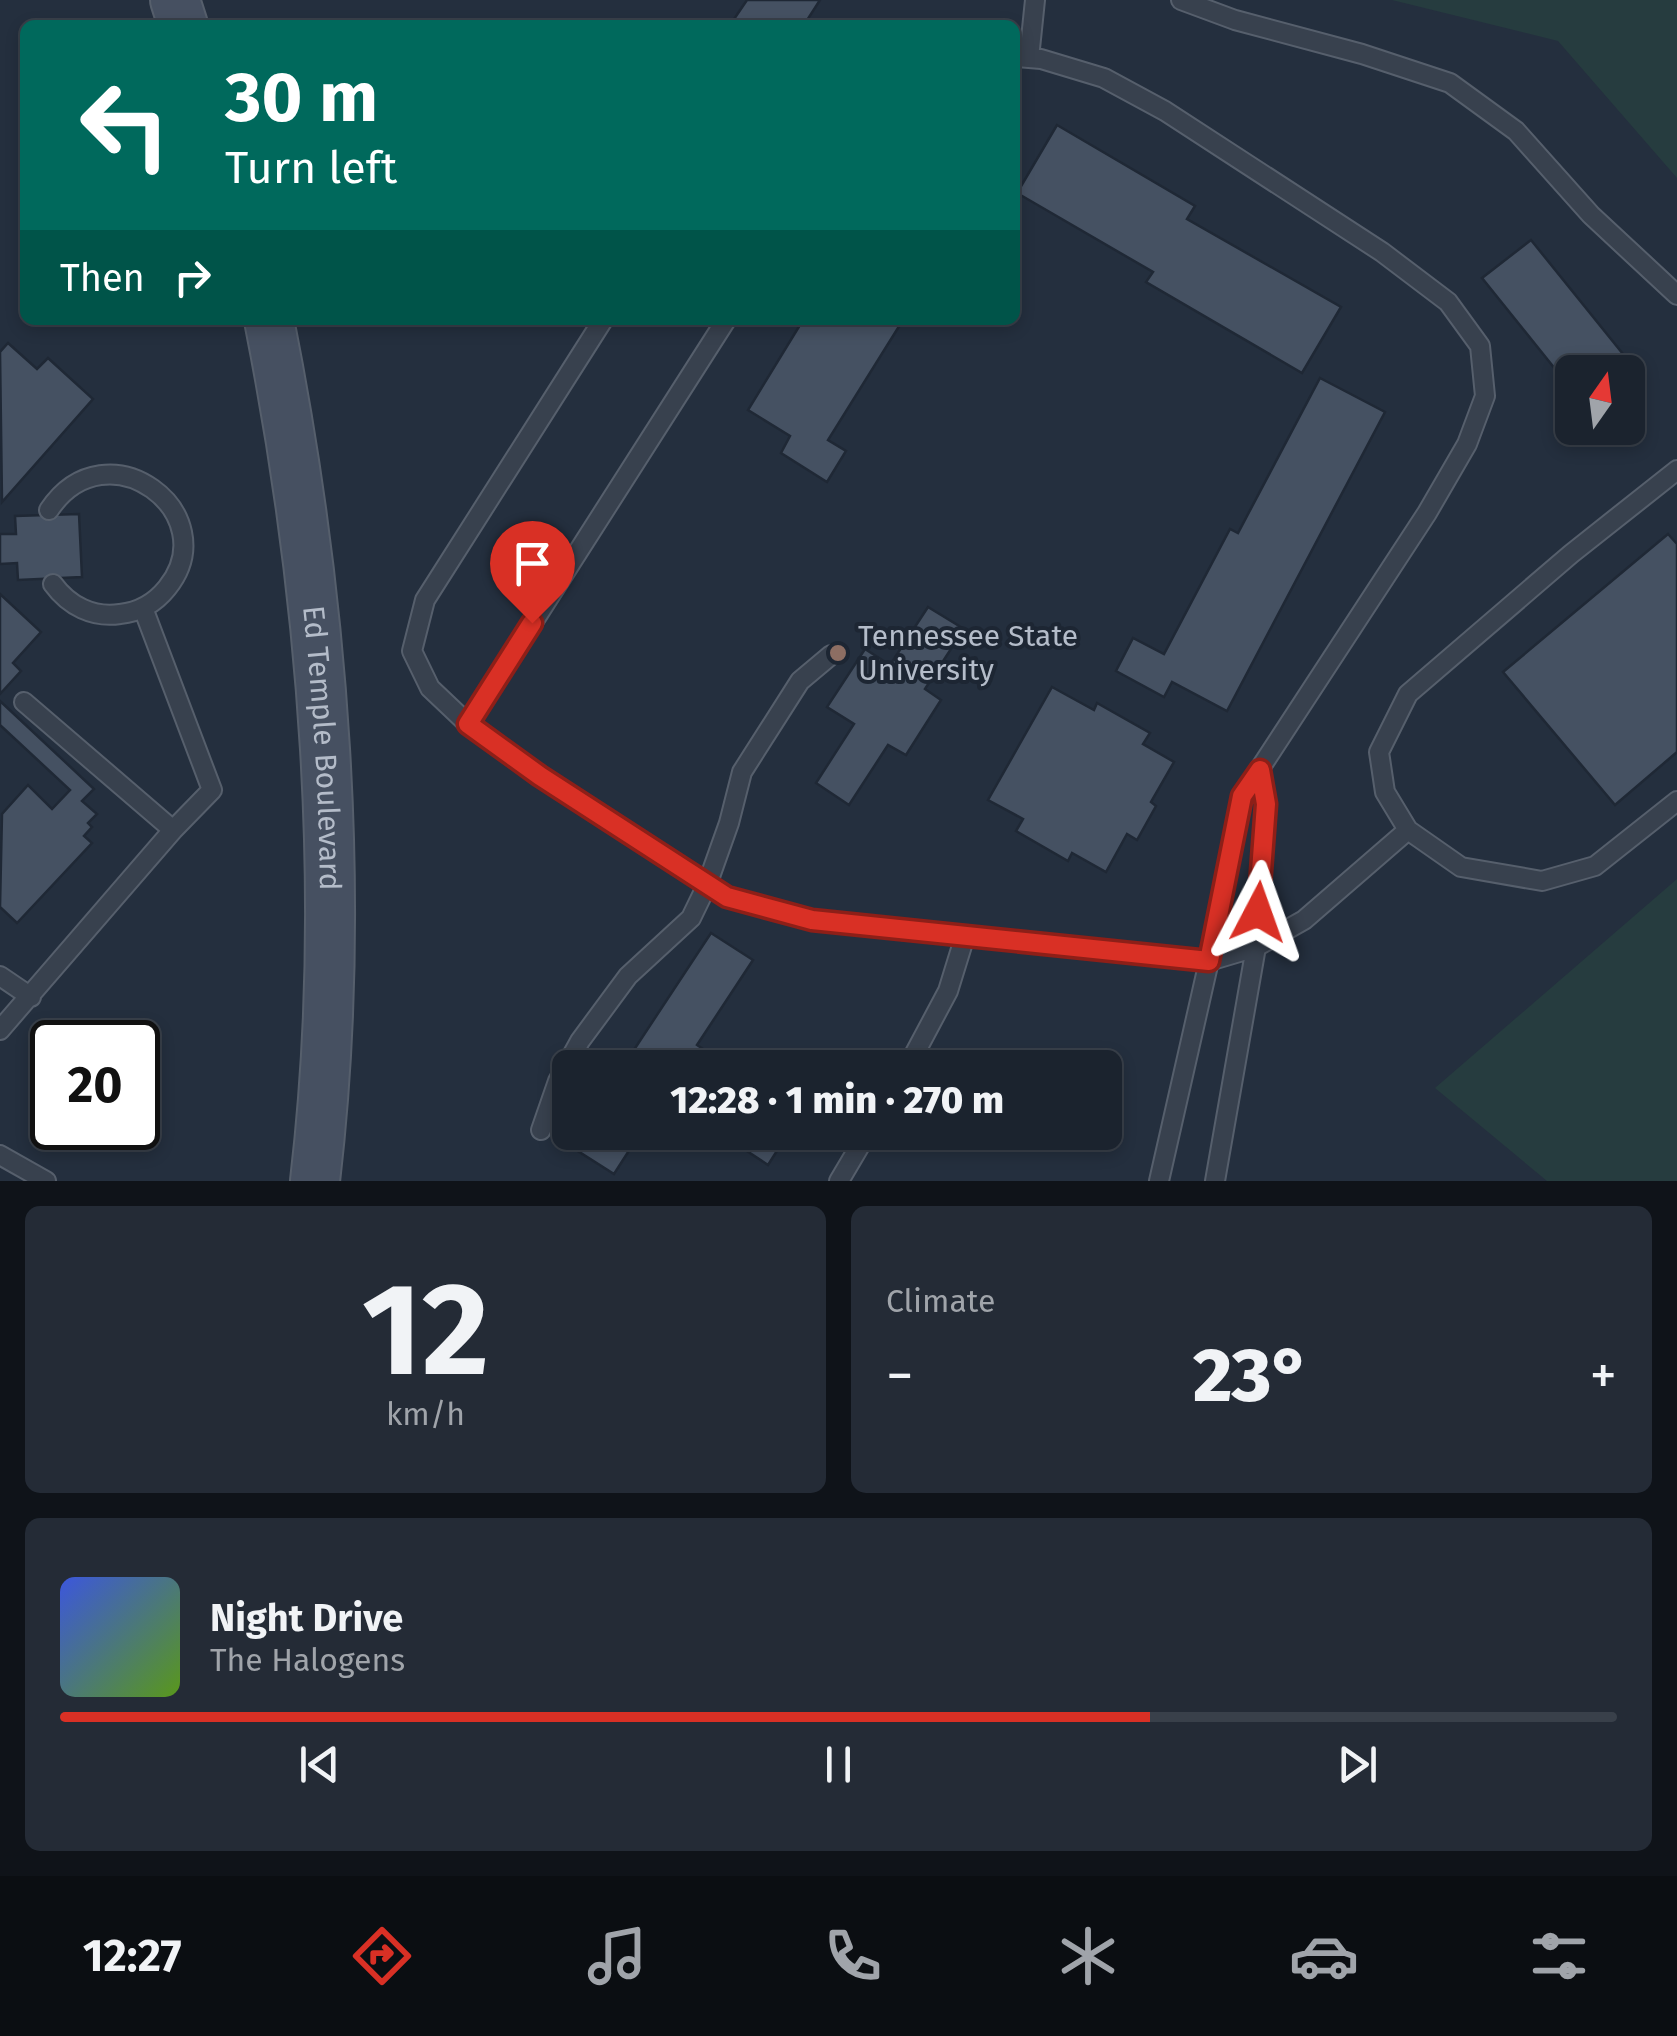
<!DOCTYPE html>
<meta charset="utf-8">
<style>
:root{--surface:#1b232e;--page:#242b36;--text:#f1f3f6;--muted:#a0a4aa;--line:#39404a;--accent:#d93025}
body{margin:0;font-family:"Fira Sans",sans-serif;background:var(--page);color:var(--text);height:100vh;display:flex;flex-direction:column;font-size:38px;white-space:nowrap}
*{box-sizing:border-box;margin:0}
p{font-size:32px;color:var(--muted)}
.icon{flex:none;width:55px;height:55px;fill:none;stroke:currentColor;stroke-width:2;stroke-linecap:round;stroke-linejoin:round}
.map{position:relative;height:1181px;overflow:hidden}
.details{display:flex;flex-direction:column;gap:25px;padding:25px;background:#0f1319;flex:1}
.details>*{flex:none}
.top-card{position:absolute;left:20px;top:20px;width:1000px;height:305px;border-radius:15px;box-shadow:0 5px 15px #0003,0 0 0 2px var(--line);background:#00695c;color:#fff;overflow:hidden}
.needle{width:65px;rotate:14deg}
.controls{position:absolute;left:1555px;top:355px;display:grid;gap:20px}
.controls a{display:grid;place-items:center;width:90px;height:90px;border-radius:15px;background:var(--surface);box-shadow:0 5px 15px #0003,0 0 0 2px var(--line);font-size:50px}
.speed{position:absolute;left:30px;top:1020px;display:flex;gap:20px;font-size:50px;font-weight:700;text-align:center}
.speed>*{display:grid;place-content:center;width:130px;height:130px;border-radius:50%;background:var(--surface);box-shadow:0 5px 15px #0003,0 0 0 2px var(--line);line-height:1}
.speed .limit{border:5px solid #111;border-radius:15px;background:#fff;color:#111}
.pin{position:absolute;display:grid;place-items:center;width:85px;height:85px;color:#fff;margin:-102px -42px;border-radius:50% 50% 50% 0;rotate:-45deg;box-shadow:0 0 10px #0007}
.pin .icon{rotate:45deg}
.me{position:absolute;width:110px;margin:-55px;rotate:4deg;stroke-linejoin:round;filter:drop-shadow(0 0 8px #0008)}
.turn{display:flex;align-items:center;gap:35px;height:210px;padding:0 40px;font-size:45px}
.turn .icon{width:130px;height:130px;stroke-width:2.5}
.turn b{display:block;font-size:70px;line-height:85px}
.then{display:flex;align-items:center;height:95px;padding:0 40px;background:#0003;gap:20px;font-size:38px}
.big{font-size:75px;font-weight:800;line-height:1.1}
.details .widget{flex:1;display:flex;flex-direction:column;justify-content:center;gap:15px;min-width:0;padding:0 35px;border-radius:15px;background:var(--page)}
.details .dial{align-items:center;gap:0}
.dial b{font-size:130px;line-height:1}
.song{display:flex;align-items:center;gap:30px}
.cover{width:120px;height:120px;border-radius:15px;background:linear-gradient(135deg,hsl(230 70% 55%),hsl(90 70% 35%))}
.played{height:10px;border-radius:5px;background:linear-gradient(90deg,var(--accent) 70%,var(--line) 70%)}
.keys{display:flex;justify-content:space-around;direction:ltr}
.heat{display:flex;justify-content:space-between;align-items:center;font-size:55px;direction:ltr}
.details .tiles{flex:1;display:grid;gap:25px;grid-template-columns:1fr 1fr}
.widget:last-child{grid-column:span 2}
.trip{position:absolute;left:552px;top:1050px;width:570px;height:100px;border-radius:15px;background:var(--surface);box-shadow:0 5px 15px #0003,0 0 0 2px var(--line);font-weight:800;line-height:100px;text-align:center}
.tab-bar{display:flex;height:160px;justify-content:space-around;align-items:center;background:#0b0e12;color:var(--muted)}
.tab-bar .icon{width:70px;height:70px}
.tab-bar .selected{color:var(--accent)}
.tab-bar b{font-size:45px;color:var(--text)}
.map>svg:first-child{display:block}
.green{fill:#263c3f}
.building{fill:#455162;stroke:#1f2835;stroke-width:2.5}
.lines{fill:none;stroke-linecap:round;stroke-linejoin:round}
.service-casing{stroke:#565f6c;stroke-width:22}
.secondary-casing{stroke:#565f6c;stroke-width:52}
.service{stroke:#38414e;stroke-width:18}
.secondary{stroke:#465061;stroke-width:48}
.route-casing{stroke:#8d1f18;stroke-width:25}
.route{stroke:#d93025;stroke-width:18}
.education-dot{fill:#8d6e63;stroke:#1d2633;stroke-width:4}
.labels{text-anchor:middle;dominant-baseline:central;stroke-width:8;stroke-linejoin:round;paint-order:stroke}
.poi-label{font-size:30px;fill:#b4bcc9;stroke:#1d2633;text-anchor:start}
.street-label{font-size:30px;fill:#b4bcc9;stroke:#1d2633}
</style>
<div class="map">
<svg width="1677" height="1181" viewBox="0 0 1677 1181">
<rect width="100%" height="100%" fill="#242f3e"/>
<path class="green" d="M1392 0H1677V178L1558 41Z
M1677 879V1181H1547L1435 1088Z"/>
<path class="building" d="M747 0H820L804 25H730Z
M1057 125 1195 206 1187 219 1341 307 1302 373 1146 282 1153 272 1017 193Z
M1531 240 1623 354 1600 372H1572V390L1482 278Z
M803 320H903L828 440 846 451 827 482 781 453 790 436 748 410Z
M8 343 37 369 48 358 93 399 2 502 0 352Z
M1320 378 1385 412 1227 711 1172 682 1164 697 1116 671 1133 638 1164 654 1230 529 1238 533Z
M79 514 82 577 18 580 17 563 0 564V534H16L15 516Z
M1668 534 1677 544V752L1615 805 1503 672Z
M0 594 41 632 13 663 21 671 0 694Z
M928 607 964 629 925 689 941 700 906 755 888 745 849 805 816 783 854 724 827 707 865 649 890 665Z
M1052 687 1094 710 1097 703 1150 733 1143 744 1174 762 1151 802 1156 806 1137 840 1127 834 1106 872 1072 853 1068 861 1016 831 1023 819 988 800Z
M0 701 94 789 82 801 97 814 88 823 92 827 84 836 92 843 17 923 0 907 2 814 28 785 52 809 70 790 0 725Z
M711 933 753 960 697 1045 731 1068H622Z
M579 1132H641L614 1174 570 1146Z
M718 1132H789L768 1165Z"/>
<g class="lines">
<defs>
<path id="service" d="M1181 0 1235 20 1362 54 1450 83 1516 131 1591 215 1677 295
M1015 57 1041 59 1104 78 1165 111 1382 252 1448 302 1480 346 1485 396 1467 444 1427 513 1242 796 1209 961 1159 1181
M1029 58 1035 0
M726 320 468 724 540 776 727 897 812 920 1209 961 1256 947 1304 920 1408 830 1385 792 1379 752 1408 694 1571 554 1677 470
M49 510C107 423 227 514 167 588 155 603 139 612 120 614 93 618 69 606 53 584
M24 702 173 830
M468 724 430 688 412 651 425 600 603 320
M1408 830 1461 867 1542 881 1595 866 1677 801
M0 976 31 997
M0 1030 173 830 212 790 143 608
M907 1068 948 991 965 936
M541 1130 558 1081 580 1041 628 976 691 918 707 885 729 823 742 772 800 681 831 655
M0 1155 46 1181
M839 1181 868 1132
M1215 1181 1256 947 1266 804 1260 771"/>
<g id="secondary">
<path d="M175 0 183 25"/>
<path id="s1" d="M269 320C324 597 348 900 315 1181"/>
</g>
</defs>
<use href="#service" class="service-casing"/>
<use href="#secondary" class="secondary-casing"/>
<use href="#service" class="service"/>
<use href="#secondary" class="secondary"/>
</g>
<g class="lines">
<defs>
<path id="route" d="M532 623 468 724 540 776 727 897 812 920 1209 961 1242 796 1260 770 1266 804 1258 912"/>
</defs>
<use href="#route" class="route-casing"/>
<use href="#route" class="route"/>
</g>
<circle class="education-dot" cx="838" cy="653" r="10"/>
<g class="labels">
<g class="poi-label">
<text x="858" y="636">Tennessee State<tspan x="858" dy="34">University</tspan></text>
</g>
<g class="street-label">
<text stroke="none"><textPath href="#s1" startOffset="432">Ed Temple Boulevard</textPath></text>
</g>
</g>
</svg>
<div class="controls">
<a><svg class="needle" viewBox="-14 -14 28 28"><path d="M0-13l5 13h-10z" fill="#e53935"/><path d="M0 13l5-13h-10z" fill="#a0a4aa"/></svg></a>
</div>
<div class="speed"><div class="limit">20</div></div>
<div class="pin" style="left:532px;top:623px;background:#d93025"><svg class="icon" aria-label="arrive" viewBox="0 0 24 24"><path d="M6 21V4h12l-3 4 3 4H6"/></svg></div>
<svg class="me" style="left:1258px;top:912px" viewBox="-20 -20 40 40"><path d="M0-17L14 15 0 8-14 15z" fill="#d93025" stroke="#fff" stroke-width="4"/></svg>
<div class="trip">12:28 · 1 min · 270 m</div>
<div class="top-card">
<div class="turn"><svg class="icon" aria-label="left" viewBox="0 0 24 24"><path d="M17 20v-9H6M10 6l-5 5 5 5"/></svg><div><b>30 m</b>Turn left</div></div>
<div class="then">Then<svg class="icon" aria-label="right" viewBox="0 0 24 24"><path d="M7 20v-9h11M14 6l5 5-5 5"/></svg></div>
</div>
</div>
<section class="details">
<div class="tiles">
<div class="widget dial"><b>12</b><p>km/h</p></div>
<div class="widget"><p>Climate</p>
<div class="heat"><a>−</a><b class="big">23°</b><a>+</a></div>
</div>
<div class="widget">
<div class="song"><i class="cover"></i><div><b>Night Drive</b><p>The Halogens</p></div></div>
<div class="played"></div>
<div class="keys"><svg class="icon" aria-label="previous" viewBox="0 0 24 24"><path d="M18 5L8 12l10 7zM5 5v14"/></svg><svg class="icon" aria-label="pause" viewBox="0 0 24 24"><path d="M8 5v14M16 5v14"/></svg><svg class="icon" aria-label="next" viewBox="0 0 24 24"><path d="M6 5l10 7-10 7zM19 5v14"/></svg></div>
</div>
</div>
</section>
<nav class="tab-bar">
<b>12:27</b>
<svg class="icon selected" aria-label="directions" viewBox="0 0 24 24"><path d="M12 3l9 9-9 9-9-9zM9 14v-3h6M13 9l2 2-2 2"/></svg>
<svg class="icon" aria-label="music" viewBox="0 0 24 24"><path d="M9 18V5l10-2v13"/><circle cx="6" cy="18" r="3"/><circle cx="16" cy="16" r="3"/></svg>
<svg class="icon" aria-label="phone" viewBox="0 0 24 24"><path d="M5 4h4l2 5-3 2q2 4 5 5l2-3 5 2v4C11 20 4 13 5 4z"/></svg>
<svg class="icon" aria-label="climate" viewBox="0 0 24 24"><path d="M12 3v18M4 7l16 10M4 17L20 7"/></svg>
<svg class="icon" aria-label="car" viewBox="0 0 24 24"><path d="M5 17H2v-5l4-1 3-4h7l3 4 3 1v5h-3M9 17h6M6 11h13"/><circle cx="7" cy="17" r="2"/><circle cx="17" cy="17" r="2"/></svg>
<svg class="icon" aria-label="filters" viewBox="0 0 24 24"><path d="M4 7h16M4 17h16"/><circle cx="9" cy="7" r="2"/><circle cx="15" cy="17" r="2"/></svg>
</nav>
